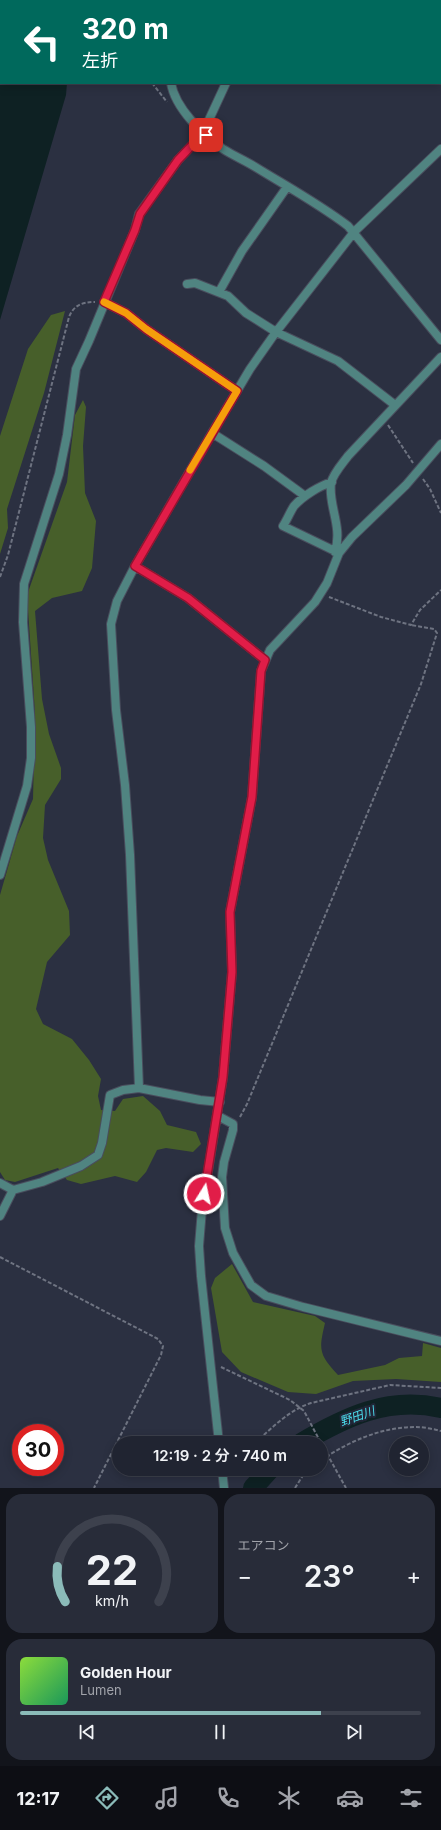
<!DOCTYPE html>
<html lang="ja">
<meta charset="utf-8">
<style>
:root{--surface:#202431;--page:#282c39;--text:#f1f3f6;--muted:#a2a4ab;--line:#3d414d;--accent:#8bbbb9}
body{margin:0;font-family:Inter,"Noto Sans JP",sans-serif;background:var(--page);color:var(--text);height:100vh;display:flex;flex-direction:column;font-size:15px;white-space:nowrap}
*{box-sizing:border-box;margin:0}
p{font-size:13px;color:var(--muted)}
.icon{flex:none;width:22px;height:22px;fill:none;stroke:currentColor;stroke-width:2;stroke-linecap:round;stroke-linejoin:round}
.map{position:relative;height:1488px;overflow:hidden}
.panel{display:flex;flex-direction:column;gap:6px;padding:6px;background:#12141b;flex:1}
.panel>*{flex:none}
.guide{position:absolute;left:0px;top:0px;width:441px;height:84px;box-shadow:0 2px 10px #0003,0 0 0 1px var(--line);background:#00695c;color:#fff;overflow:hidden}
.tools{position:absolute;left:389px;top:1436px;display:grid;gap:8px}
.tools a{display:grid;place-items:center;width:40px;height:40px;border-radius:50%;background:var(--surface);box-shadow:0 2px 10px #0003,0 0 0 1px var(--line);font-size:20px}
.speed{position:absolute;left:12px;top:1424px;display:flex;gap:8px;font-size:20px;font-weight:700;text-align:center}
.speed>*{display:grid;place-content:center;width:52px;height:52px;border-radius:50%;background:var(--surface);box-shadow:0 2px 10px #0003,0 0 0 1px var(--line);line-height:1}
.speed .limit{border:6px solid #d22;background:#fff;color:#111}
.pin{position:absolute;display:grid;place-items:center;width:34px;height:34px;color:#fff;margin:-17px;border-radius:8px;box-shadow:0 2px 6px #0006}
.me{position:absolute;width:44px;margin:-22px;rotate:10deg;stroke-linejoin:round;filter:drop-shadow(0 0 3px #0008)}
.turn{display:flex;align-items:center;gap:14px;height:84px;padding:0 16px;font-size:18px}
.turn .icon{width:52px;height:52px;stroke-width:2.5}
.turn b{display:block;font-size:28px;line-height:34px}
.big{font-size:30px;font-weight:600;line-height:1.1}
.panel .widget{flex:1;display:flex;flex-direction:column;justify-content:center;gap:6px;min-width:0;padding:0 14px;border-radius:16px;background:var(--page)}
.panel .dial{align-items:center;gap:0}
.dial svg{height:104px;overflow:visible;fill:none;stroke:var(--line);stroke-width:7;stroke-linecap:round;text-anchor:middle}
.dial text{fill:var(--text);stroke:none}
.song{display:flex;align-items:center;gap:12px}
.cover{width:48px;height:48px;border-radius:6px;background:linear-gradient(135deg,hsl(90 70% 55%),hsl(150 70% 35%))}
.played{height:4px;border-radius:2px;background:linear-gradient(90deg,var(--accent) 75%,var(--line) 75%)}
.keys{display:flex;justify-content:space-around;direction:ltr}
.heat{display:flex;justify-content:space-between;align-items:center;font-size:22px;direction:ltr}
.panel .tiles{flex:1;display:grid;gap:6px;grid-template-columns:1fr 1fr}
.widget:last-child{grid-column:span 2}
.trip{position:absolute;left:112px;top:1436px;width:216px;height:40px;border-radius:20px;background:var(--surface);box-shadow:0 2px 10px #0003,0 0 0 1px var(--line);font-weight:600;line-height:40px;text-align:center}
.tabs{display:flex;height:64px;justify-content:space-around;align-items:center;background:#0d0e14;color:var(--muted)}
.tabs .icon{width:28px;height:28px}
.tabs .current{color:var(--accent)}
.tabs b{font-size:18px;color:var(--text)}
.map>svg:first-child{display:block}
.green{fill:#475f2a}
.water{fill:#0e2123}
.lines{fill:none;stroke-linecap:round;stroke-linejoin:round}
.river{stroke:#0e2123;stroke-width:20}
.street-tunnel{stroke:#444859;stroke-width:8;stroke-dasharray:8 4;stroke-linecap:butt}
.street-casing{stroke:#494d5d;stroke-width:10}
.primary-casing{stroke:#494d5d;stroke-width:12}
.path{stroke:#6e7381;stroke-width:2;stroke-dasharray:4 2;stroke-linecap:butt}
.street{stroke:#508481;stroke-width:8}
.primary{stroke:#62d6d0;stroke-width:10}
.route-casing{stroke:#92132f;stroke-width:10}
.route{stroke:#e11d48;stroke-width:7}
.slow{stroke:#f59e0b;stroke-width:7}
.labels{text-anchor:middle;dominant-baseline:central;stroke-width:4;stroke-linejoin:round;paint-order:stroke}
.water-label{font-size:12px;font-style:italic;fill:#4cdfef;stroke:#212637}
</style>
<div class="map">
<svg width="441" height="1488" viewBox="0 0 441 1488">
<rect width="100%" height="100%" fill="#2b3041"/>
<path class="green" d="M65 311 44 393 7 509 8 528 0 554V436L28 349 51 315Z
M83 400 86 407 83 446 85 493 96 521 92 568 82 591 52 598 35 611 42 699 49 734 61 768V779L45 805 43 838 48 860 69 911 70 935 47 962 36 1009 43 1024 72 1039 89 1060 101 1079 98 1096 101 1110 115 1111 123 1099 143 1096 160 1111 167 1125 196 1132 201 1144 193 1152 166 1148 157 1150 146 1172 137 1182 115 1176 81 1184 67 1180 58 1168 15 1182 5 1180 0 1172V895L17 836 33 799 35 713 27 595 67 482 75 415Z
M232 1264 253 1302 315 1316 325 1323C319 1349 318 1354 338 1375L385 1365 399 1358 422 1356 423 1343 441 1348V1382L396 1379 353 1381 316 1394 288 1392 241 1372 222 1352 211 1288 215 1278Z"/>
<path class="water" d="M0 0H74L1 1V83H67L66 95 0 320Z"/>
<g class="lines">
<path class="river" d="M301 1443C345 1417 388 1396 441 1408
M253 1488 270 1469"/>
<path class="street-tunnel" d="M173 1V0
M280 1 281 0"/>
<defs>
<path id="street" d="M415 0 416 1
M440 23 441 24
M171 83C175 108 203 135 223 149 234 156 246 161 257 168 288 187 319 204 348 226L441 340
M202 131 207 124 226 83
M187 284 195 283 228 296 246 313 276 332 338 361 395 405
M219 292 242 251 287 187
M104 302 126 313 146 329 237 391
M212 433 264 466 305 496
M332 482C319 486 303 496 294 506 290 512 287 520 283 526L339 553
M335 552C343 526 328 506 331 483 333 474 342 464 348 456L441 357
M135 566 188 598 265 660
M0 875 27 786 31 758V727L23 622 24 584 59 474 67 435 76 369 89 341 135 230 139 214 178 160 198 139 206 135
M220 1102 200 1100 139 1088 130 855 125 785 116 710 111 624 117 601 135 566 212 433 250 369 276 332 354 232 441 149
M218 1116 233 1124V1130L224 1162 222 1177 225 1228 233 1253 251 1285 266 1296 303 1307 441 1341
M0 1183 13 1190
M0 1216 13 1190 42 1182 81 1166 98 1155 102 1143 110 1095 123 1090 139 1088
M219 1443 201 1276 199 1246 202 1209 223 1077 232 972 230 912 252 797 261 671 270 650 315 602 327 583 339 553 352 537 406 485 441 444
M222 1469 224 1488"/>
<path id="primary" d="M252 0 257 1
M440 75H441"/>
</defs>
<use href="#street" class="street-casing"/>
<use href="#primary" class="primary-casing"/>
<path class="path" d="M138 1V0
M152 83 167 102
M388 425 413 463
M423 479 430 489 441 513
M0 577 8 555 69 317C74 305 82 302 95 302
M329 597 381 617 411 625 420 610 441 590
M240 1117 247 1104 421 684 437 633 434 629 411 625
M0 1257 158 1339 163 1346 161 1355 94 1488
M221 1367 290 1400 304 1411 321 1443
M255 1443C272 1428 289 1410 311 1403L390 1385 441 1388
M321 1443 346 1488
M321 1460C350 1441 381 1427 416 1427 424 1427 433 1429 441 1431
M295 1488 307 1469"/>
<use href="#street" class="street"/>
<use href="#primary" class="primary"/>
</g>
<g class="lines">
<defs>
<path id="route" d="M204 1194 223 1077 232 972 230 912 252 797 261 671 265 660 188 598 135 566 237 391 146 329 126 313 104 302 135 230 140 214 178 160 198 139 206 135"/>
</defs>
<use href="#route" class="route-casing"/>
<use href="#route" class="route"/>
<path class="slow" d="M104 302 126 313 146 329 237 391 190 470"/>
</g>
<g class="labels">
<g class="water-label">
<text transform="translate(357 1416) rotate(-19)">野田川</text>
</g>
</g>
</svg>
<div class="tools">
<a><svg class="icon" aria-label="layers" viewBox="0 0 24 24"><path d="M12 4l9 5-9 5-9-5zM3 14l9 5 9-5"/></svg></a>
</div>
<div class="speed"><div class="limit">30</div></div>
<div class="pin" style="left:206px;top:135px;background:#d93025"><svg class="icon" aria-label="arrive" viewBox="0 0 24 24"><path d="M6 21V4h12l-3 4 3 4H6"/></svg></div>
<svg class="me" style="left:204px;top:1194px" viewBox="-20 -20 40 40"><circle r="17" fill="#e11d48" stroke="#fff" stroke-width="3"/><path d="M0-11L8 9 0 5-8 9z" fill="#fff"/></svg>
<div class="trip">12:19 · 2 分 · 740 m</div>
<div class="guide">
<div class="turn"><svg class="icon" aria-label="left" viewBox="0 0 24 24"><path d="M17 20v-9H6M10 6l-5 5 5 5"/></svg><div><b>320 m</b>左折</div></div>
</div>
</div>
<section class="panel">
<div class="tiles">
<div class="widget dial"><svg viewBox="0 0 100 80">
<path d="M14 69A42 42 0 1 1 86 69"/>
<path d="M14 69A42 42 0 0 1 8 42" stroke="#8bbbb9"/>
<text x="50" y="56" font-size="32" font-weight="700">22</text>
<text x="50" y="72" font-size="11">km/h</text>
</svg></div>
<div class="widget"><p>エアコン</p>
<div class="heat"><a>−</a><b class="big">23°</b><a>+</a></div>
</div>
<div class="widget">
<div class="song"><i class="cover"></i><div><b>Golden Hour</b><p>Lumen</p></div></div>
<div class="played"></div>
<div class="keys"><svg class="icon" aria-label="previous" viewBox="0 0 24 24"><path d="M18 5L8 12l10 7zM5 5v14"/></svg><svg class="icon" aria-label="pause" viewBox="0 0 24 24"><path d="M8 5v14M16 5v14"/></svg><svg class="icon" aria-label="next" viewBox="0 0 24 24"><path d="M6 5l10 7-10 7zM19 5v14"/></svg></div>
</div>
</div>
</section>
<nav class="tabs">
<b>12:17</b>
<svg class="icon current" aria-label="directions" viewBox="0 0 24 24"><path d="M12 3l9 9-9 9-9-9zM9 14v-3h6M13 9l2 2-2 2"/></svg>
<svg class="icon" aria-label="music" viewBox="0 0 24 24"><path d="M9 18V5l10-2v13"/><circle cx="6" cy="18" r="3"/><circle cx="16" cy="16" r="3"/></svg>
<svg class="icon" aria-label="phone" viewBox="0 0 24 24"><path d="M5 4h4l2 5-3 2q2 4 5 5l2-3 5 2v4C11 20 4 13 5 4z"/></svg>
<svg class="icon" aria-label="climate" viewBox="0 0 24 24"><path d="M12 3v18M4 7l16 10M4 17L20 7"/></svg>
<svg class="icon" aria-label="car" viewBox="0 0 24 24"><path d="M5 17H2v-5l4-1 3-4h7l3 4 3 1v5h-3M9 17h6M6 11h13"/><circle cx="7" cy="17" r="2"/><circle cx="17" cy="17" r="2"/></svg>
<svg class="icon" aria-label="filters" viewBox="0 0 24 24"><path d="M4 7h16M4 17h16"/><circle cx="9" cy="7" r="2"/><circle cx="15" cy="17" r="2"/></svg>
</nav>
